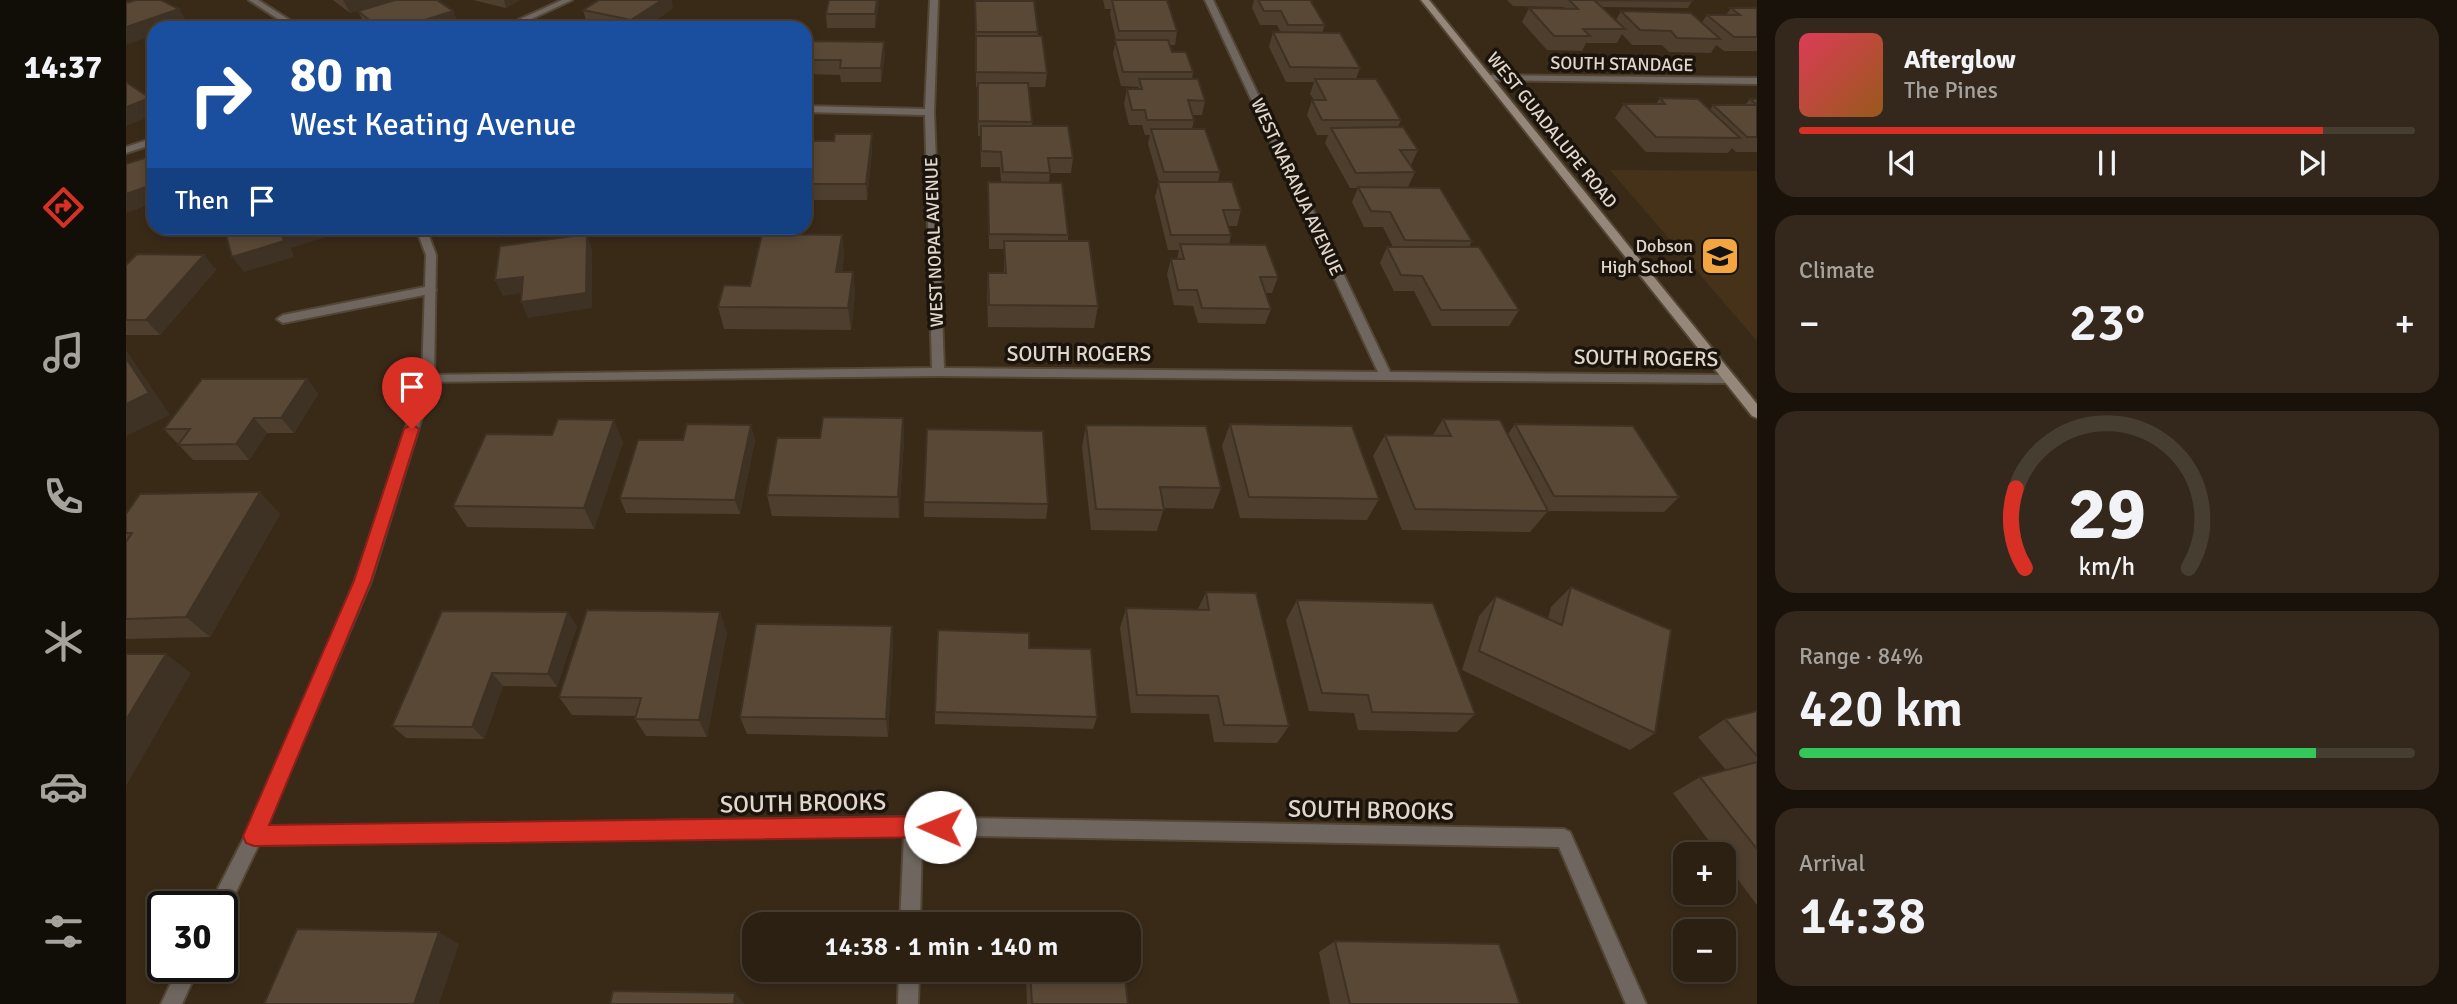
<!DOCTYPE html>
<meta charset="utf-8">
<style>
:root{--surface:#2b2012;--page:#33281b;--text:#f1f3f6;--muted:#a6a39f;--line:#473e32;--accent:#d93025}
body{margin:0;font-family:Signika,sans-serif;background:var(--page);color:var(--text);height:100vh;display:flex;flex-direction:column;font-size:26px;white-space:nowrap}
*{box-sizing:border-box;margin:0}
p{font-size:23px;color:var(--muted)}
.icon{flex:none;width:38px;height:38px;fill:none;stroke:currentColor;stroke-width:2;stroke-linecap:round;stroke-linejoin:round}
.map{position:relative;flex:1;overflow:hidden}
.details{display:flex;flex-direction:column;gap:18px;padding:18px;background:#18120a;width:700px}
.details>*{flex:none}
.guide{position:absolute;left:21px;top:21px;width:665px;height:214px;border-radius:21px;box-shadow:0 4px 10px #0003,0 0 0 2px var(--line);background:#1a4fa0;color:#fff;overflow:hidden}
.fabs{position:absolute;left:1547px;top:842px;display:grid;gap:14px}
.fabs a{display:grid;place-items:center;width:63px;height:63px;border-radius:14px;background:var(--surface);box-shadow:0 4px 10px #0003,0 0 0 2px var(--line);font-size:35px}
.speed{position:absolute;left:21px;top:891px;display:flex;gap:14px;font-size:35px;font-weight:700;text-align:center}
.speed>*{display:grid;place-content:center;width:91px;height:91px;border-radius:50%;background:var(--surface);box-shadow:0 4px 10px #0003,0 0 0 2px var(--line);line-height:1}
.speed .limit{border:4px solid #111;border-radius:10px;background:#fff;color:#111}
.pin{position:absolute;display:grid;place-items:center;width:60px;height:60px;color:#fff;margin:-72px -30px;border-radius:50% 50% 50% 0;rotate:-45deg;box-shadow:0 0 7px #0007}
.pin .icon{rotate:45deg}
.me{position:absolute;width:77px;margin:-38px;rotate:271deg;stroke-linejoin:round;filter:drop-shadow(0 0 5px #0008)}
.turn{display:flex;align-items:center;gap:24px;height:147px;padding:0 28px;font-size:32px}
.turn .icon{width:91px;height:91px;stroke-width:2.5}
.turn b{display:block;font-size:49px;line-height:60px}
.then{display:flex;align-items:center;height:66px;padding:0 28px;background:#0003;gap:14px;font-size:26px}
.big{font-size:52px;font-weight:600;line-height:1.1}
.details .tile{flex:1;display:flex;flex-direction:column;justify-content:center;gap:10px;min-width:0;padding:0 24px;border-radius:21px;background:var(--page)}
.details .dial{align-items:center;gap:0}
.dial svg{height:182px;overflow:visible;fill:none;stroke:var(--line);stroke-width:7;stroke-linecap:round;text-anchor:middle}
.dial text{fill:var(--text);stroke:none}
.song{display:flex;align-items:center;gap:21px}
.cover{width:84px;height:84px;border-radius:10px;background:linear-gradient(135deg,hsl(350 70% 55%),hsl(30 70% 35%))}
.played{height:7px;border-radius:4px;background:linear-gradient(90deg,var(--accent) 85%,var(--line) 85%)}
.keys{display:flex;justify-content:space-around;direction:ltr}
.heat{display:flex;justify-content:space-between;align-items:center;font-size:38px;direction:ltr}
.charge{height:10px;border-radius:5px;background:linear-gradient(90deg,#34c759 84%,var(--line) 0)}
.trip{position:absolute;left:616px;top:912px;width:399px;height:70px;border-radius:21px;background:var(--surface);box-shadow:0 4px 10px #0003,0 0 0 2px var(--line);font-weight:600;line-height:70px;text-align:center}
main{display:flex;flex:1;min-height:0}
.tabs{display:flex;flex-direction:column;width:126px;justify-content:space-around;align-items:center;background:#110d07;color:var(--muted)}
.tabs .icon{width:49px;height:49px}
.tabs .current{color:var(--accent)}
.tabs b{font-size:32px;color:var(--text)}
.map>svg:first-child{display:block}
.built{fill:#463119}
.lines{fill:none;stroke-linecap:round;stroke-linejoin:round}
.minor-casing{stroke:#544635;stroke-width:4}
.tertiary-casing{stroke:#544635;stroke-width:4}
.secondary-casing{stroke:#544635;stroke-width:4}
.minor{fill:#6f675f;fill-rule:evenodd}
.tertiary{fill:#6f675f;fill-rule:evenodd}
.secondary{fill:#95887a;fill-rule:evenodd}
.wall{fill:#4d3e2e}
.shaded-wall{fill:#3e3225}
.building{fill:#594835;stroke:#3e3225;stroke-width:2}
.route{fill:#d93025;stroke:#8d1f18;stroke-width:2}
.labels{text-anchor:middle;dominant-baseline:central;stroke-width:7;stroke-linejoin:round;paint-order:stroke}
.far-street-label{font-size:18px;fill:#e1d7cc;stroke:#1b140c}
.far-poi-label{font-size:18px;fill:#e1d7cc;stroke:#1b140c;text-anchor:end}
.street-label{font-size:21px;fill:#e1d7cc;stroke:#1b140c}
.near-street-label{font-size:24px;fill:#e1d7cc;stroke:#1b140c}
</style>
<main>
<nav class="tabs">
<b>14:37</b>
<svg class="icon current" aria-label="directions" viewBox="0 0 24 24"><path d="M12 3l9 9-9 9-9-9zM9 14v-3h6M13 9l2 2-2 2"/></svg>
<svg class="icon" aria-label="music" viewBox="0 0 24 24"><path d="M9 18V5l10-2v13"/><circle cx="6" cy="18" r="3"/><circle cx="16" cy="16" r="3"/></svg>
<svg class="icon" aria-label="phone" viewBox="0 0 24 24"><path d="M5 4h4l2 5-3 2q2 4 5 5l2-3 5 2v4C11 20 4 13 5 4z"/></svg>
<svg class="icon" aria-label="climate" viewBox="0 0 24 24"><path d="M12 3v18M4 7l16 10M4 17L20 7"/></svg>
<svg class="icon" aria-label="car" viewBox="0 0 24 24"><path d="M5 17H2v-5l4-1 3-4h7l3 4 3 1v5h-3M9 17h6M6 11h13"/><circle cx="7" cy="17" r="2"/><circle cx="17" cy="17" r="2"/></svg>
<svg class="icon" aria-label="filters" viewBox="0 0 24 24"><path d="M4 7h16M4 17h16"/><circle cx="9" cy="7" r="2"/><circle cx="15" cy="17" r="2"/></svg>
</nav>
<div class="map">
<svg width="1631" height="1004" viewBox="0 0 1631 1004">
<rect width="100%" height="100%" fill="#392a18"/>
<path class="built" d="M1484 170 1631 171V341Z"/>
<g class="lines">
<defs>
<path id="minor" d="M436 0H446L386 28H375Z
M804 0H812L808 112 818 368 1252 372 1079 0H1087L1264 372 1605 375 1611 379 1605 383 812 376 298 382 296 379 298 376 302 375 806 368 799 115 679 112V106L799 109Z
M1361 75 1631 78V84L1358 80V76Z
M28 138V144L0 153V147Z
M304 286 310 290 308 293 157 323 151 319 157 315Z
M787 817 1438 829 1444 832 1520 1004H1500L1433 847 796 835 794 924H774L778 835 128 845 122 842 119 836 122 830 128 827Z
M773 970H793L792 1004H772Z"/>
<path id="tertiary" d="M123 0H132L176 28H166Z
M290 228H300L310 255 308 379 245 581 134 842 100 913 96 914V906H83L122 830 229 581 296 379 300 255Z
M53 966H73L56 1004H35Z"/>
<path id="secondary" d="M1295 0H1303L1631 404V418L1626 416Z"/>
</defs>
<use href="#minor" class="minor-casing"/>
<use href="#tertiary" class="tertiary-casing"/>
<use href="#secondary" class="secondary-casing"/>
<use href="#minor" class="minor"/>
<use href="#tertiary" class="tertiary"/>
<use href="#secondary" class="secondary"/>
</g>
<path class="wall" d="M207 0H266L224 13Z
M347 0H394L380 8Z
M703 0H753L749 28H701L700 14Z
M850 0H907L912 36 921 73 919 87H903L906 126 947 158 945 173H924L923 182 942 235V241L972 306 968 328 862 327 861 295 862 273H878V249H863L862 182H875L874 167H855L854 136H852L851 87H850L849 15V1Z
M977 0H1041L1051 31 1049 45H1044L1046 52 1067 72 1066 79 1079 101 1076 115H1066L1068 120 1066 129 1094 172 1092 182 1115 210 1111 226H1102L1105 235 1103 245 1152 277 1146 293H1139L1145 309 1139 324 1072 323 1067 306 1048 305 1041 274 1045 259H1051L1053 250H1042L1029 197 1033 182 1022 144 1024 135H1019L1016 125H1003L998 104 1001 89H1012V87L995 86 987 54 990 40 984 14 985 9H979Z
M1128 0H1184L1199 25 1196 33 1234 68 1230 79 1275 120 1272 127 1292 150 1285 165H1284L1289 172 1282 187 1346 241 1343 247 1393 310 1383 326H1306L1288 291H1268L1254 263 1261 247H1267L1257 227H1238L1226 202 1232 188H1224L1199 143 1202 135H1191L1181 115 1186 100H1188L1184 94 1188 82H1160L1143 47 1147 32 1155 33 1151 25H1134L1126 8Z
M1381 0H1565L1566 1 1562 8 1476 7 1490 20 1495 11 1576 22 1581 15H1600L1605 8H1631V51H1598L1590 45 1585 53 1543 52 1536 45H1506L1496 34 1491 43H1460L1456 51 1421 50 1396 22 1403 8 1437 9 1438 7 1387 6Z
M547 8 519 28H479L461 24 457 10Z
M232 11 333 25 325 28H242L239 25Z
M759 56 755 82H715L714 75 680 74 679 58Z
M1534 98 1584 110 1587 105H1619L1624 99H1631V152H1610L1606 148 1602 153 1520 152 1489 118 1498 104H1530Z
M679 141 746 150 741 200H679Z
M716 235 718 257 716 272H727L729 294 725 330 598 329 592 307 624 286Z
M78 255 90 270 34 335H0V265Z
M181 379 192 394 168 433H141L123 460H67L38 429Z
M777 418 778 440 773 518 646 516 641 495 694 438Z
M1317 419 1382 434 1389 424 1553 497 1538 512 1422 511 1404 532 1276 530 1247 456 1259 435H1307Z
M1104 424 1253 499 1241 520 1114 518 1096 446Z
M960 425 1095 488 1087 509 1038 508 1031 531 965 530 956 447Z
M426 435 497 442 468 529 341 527 327 506Z
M557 440H629L614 514 500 513 494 498Z
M798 502 922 504 920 519 798 517Z
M0 514H154L84 637 0 639Z
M1445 587 1529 733 1504 750 1336 670 1353 616 1370 596 1422 619 1425 607Z
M1080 592 1163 726 1151 743 1088 742 1083 714 1005 713 994 628 1000 608 1072 609Z
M1171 600 1349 714 1331 732 1232 730 1228 713 1183 711 1160 620Z
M451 626 431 687 377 686 358 739 280 738 266 726Z
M766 626 767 646 762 737 621 734 614 717Z
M601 632 581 737 520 736 509 719 510 716 446 715 433 697Z
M903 648 971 717 967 729 809 724V712Z
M1631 711V905L1598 861V854H1593L1547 793 1574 777 1600 770 1572 737 1599 719Z
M1209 941 1394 1004H1204L1193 952Z
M902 970H998L1002 1004H901L900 977Z"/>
<path class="shaded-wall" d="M217 0H266L224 13Z
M378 0H394L380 8Z
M536 0H546L547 8 519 28H507L505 20Z
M751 0H753V3L749 28V14Z
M53 9 62 23 48 28H28V35L0 45V27Z
M327 11 333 25 325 28H274Z
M758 42 759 56 755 82V68Z
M24 98 28 104V115L0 126V107Z
M746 134V150L741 200 740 184Z
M28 184V203L0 213V194Z
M170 228H218L220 231 165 248 168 257 118 272 106 257 155 232Z
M365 228H420L370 238Z
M461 234 466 250V308L402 318 395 302Z
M716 235 718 257 713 294 710 272Z
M78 255 90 270 34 335 20 320Z
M727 272 729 294 725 330 722 308Z
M397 277 404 292 377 296 369 280Z
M0 350 44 415 0 436Z
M181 379 192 394 168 433 155 418Z
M128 418 141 433 123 460 110 444Z
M777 418 778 440 773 518 772 497Z
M488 420 497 442 468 529 458 508Z
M625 425 629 440 614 514 609 500Z
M134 492 154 514 84 637 60 617Z
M442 612 451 626 431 687 422 674Z
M594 612 601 632 581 737 573 720Z
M766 626 767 646 762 737 760 719Z
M40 654 65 673 0 786V720Z
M366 673 377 686 358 739 346 727Z
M313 932 333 944 313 1004H288Z
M609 993 618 1003V1004H608Z"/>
<path class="building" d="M10 0H35L53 9 0 27V3Z
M269 0H311L327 11 274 28H253L232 11Z
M473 0H536L505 20 457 10Z
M703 0H751L749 14H700Z
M986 0H1041L1051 31H993Z
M1132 0H1184L1199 25H1162L1155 11H1138Z
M1443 0H1468L1499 29H1457L1464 36H1428L1403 8 1452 9Z
M1468 0H1565L1566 1Z
M849 1H908L912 32H850Z
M1605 8H1631V37H1608L1581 15H1614Z
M1495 11 1565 13 1594 39 1551 38 1545 31 1514 30Z
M423 21 440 28H406Z
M1147 32 1214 33 1234 68 1164 67Z
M850 36H916L921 73 850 72Z
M989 40H1042L1046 52H1060L1067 72H997Z
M683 41 758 42 755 68H714L715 60H679Z
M1013 79H1072L1079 101 1062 100 1068 120H1021L1019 110H1006L1001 89H1016Z
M1189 79H1250L1275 120H1196L1186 100H1200Z
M0 82 24 98 0 107Z
M852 83H902L906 122 852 121Z
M1534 98 1572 99 1614 138 1530 137 1498 104H1539Z
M1624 99H1631V137H1621L1587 105H1631Z
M855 126H942L947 158H922L924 173 877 172 875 152 855 151Z
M1277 127 1292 150H1274L1289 172 1230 173 1205 128Z
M1025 129H1079L1094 172H1038Z
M709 134H746L740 184H679V141H708Z
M28 155V184L0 194V164Z
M862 182 936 183 942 235 863 234Z
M1032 182H1106L1115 210H1097L1105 235H1045Z
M1232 187 1314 188 1346 241 1279 240 1264 212 1245 211Z
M98 228H170L155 232 158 241 106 257Z
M461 234 460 293 395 302 397 277 369 280 374 246Z
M636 234 716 235 710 272H727L722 308 592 307 598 285 624 286Z
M878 241H963L972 306 863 305 862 273H880Z
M1054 244 1140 245 1152 277H1134L1145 309 1076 308 1071 290H1052L1045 259H1058Z
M1261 247H1353L1393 310H1315L1296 276 1275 275Z
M11 254 78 255 20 320H0V265Z
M0 358 23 393 0 404Z
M76 379H181L155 418H128L110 444 52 445 64 429H38Z
M697 417 777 418 772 497 641 495 651 438H694Z
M432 419 488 420 458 508 327 506 360 434 426 435Z
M1317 419 1374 420 1422 511 1289 509 1259 435 1325 436Z
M561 424 625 425 609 500 494 498 512 440H557Z
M1104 424 1226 426 1253 499 1123 497Z
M1389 424 1507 426 1553 497 1428 496Z
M960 425 1080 426 1095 488 1034 487 1038 510 970 509Z
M801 429 917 431 922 504 798 502Z
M134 492 60 617 0 619V542L6 533H0V514L14 494Z
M1445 587 1545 630 1529 733 1353 651 1370 596 1436 625Z
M1080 592 1130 593 1163 726 1098 725 1092 696 1011 695 1000 608 1083 610Z
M1171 600 1307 603 1349 714 1246 712 1242 695 1196 693Z
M461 610 594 612 573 720 509 719 515 698 433 697Z
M316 611 442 612 422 674 366 673 346 727 266 726Z
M630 624 766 626 760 719 614 717Z
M812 630 903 633V648L965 649 971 717 809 712Z
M0 654H40L0 720Z
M1631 711V756L1599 719Z
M1631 762V849L1574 777Z
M171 929 313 932 288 1004H138Z
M1209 941 1373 944 1394 1004H1224Z
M904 970H998L1002 1004H906Z
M487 991 609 993 608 1004H484Z"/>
<path class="route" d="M286 424 293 429 245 581 143 825 814 816 821 819 824 827 821 834 814 837 128 846 120 843 117 836 228 581 278 429Z"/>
<defs>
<symbol id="school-square" viewBox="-11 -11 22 22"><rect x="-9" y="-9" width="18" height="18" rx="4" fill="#f2a541" stroke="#1b140c"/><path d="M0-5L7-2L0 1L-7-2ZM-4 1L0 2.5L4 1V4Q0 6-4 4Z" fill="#111"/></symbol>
</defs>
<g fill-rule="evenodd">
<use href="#school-square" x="1572" y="234" width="44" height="44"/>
</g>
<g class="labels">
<g class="far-street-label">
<text transform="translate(1496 64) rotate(1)">SOUTH STANDAGE</text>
<text transform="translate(1426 130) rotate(51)">WEST GUADALUPE ROAD</text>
<text transform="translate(1171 187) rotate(65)">WEST NARANJA AVENUE</text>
<text transform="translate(808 242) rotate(-92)">WEST NOPAL AVENUE</text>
</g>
<g class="far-poi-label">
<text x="1567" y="246">Dobson<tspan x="1567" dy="21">High School</tspan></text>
</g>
<g class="street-label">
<text x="953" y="354">SOUTH ROGERS</text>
<text transform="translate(1520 358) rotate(1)">SOUTH ROGERS</text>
</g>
<g class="near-street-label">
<text transform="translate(677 803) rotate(-1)">SOUTH BROOKS</text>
<text transform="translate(1245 810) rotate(1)">SOUTH BROOKS</text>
</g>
</g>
</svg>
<div class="fabs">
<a>+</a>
<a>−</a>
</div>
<div class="speed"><div class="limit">30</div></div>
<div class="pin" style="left:286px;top:429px;background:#d93025"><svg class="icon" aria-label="arrive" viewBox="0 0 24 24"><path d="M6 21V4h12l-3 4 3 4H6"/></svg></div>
<svg class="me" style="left:814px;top:827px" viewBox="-20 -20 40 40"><circle r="19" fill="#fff"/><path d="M0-13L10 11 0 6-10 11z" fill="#d93025"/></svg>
<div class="trip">14:38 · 1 min · 140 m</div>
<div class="guide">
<div class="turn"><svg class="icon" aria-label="right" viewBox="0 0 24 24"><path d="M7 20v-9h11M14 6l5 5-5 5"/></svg><div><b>80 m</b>West Keating Avenue</div></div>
<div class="then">Then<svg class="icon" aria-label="arrive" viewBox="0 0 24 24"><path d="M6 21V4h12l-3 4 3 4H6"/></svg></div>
</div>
</div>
<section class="details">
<div class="tile">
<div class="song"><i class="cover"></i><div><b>Afterglow</b><p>The Pines</p></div></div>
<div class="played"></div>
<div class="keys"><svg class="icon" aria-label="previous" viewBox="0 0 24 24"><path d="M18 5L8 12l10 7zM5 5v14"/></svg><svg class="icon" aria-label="pause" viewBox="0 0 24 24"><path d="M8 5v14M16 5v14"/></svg><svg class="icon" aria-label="next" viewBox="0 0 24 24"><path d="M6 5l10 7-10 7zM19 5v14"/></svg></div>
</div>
<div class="tile"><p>Climate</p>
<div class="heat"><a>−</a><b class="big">23°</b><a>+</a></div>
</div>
<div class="tile dial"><svg viewBox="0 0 100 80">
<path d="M14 69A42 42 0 1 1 86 69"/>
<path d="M14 69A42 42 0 0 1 10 34" stroke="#d93025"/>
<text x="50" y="56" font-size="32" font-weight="700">29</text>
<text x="50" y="72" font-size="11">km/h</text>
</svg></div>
<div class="tile"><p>Range · 84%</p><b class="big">420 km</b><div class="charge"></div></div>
<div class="tile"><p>Arrival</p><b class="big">14:38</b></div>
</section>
</main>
